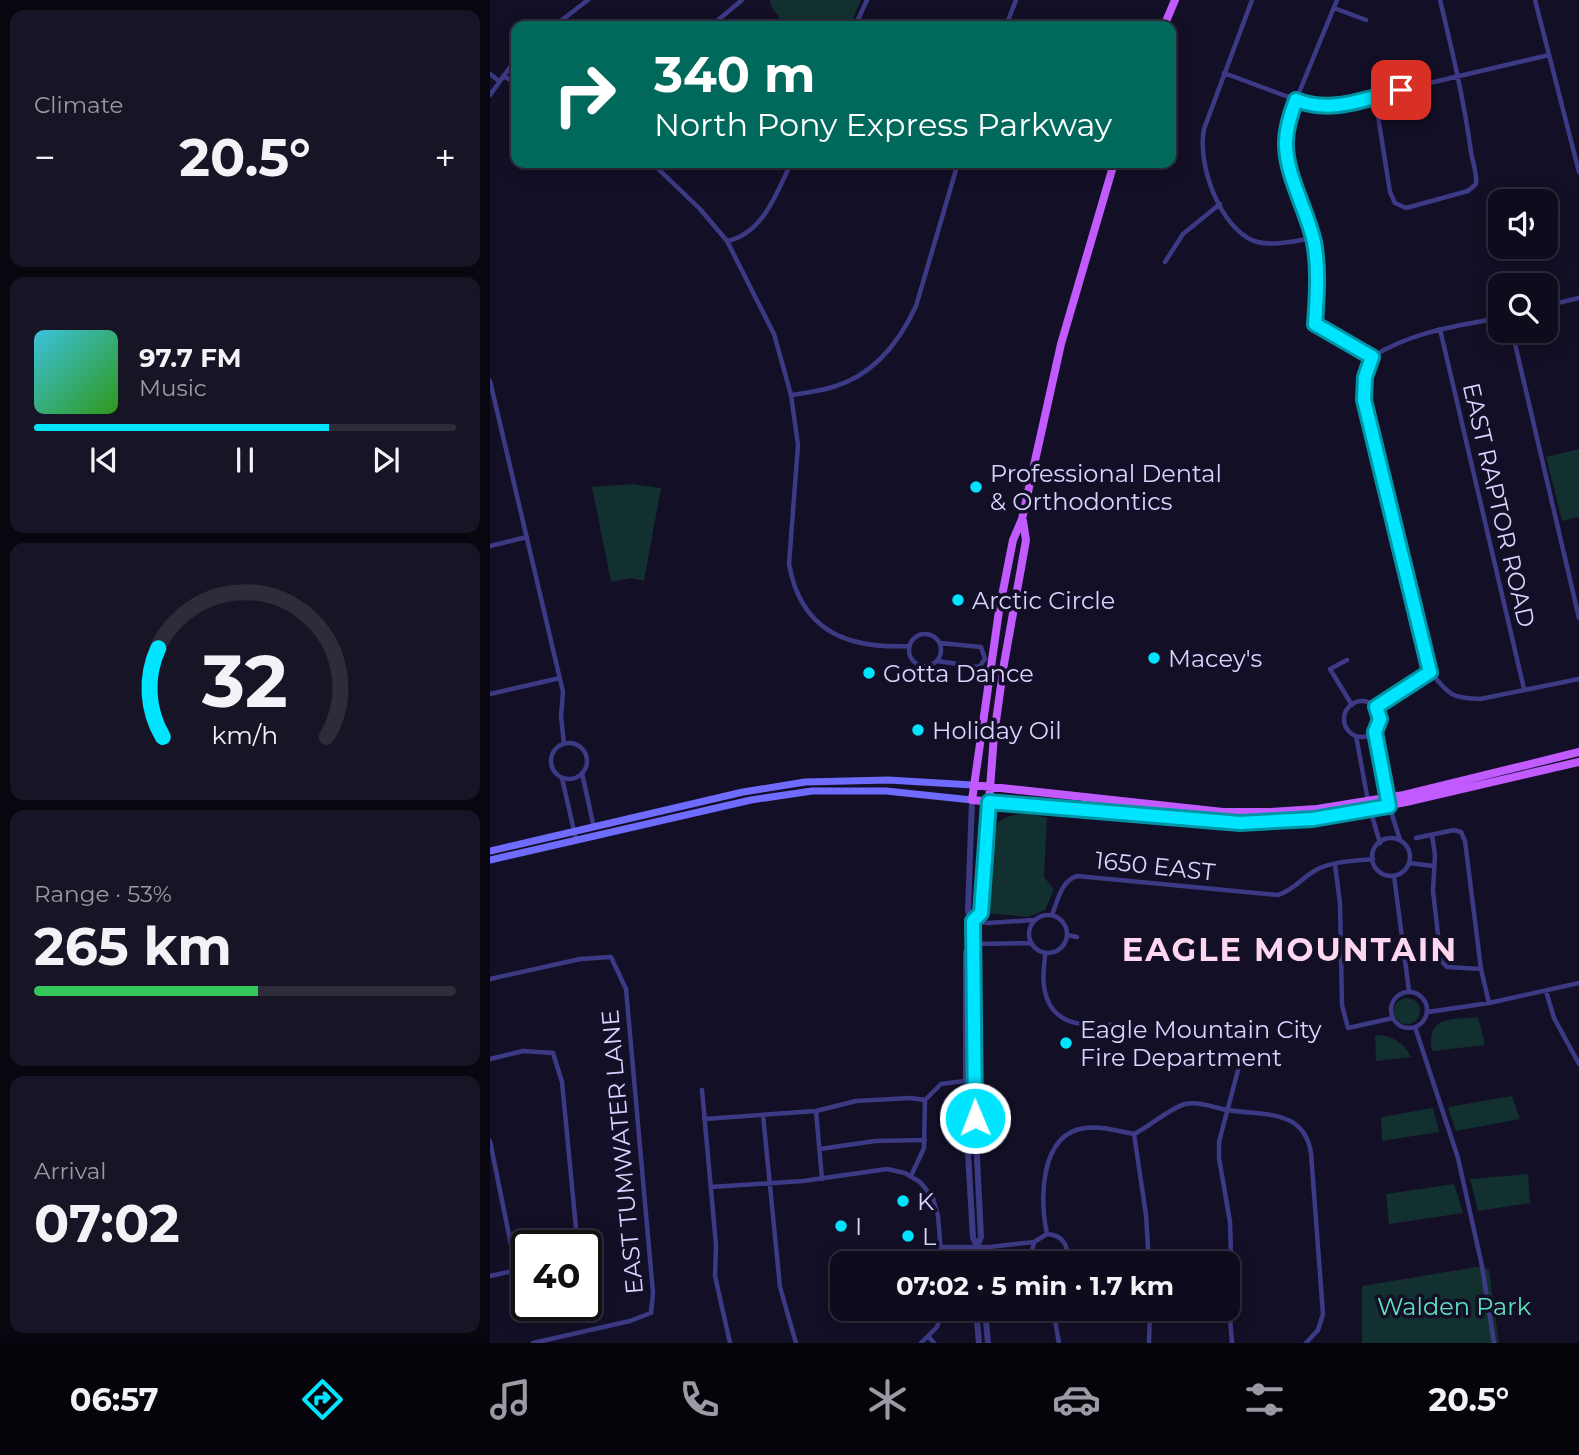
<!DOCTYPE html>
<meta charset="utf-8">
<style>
:root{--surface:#0e0b1c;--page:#171425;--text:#f1f3f6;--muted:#9b9ba3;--line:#2e2b3b;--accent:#00e5ff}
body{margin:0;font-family:Montserrat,sans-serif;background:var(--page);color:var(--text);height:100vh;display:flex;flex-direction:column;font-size:26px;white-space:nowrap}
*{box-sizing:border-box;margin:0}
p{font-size:23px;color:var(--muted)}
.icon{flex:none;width:38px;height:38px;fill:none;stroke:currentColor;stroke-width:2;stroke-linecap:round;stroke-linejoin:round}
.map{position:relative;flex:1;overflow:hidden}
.panel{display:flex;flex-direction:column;gap:10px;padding:10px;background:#08060f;width:490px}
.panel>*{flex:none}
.banner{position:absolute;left:21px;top:21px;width:665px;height:147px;border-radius:14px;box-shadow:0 4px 18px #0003,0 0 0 2px var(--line);background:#00695c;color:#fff;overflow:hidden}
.controls{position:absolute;left:998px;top:189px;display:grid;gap:14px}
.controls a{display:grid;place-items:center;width:70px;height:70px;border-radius:14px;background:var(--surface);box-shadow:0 4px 18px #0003,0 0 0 2px var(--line);font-size:35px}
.speed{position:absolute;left:21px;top:1230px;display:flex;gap:14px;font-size:35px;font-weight:700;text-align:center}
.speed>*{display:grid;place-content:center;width:91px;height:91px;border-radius:50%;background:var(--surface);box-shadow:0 4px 18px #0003,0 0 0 2px var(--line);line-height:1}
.speed .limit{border:4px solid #111;border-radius:10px;background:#fff;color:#111}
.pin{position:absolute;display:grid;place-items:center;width:60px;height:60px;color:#fff;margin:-30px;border-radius:14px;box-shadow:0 4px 10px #0006}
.me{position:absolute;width:77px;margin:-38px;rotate:359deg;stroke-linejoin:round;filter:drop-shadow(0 0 5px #0008)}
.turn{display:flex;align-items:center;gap:24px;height:147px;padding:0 28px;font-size:32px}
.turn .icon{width:91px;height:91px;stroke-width:2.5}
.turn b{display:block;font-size:49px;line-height:60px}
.big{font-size:52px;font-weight:700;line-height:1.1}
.panel .tile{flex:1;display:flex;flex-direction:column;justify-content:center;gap:10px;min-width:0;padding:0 24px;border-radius:14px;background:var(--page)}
.panel .dial{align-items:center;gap:0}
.dial svg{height:182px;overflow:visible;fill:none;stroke:var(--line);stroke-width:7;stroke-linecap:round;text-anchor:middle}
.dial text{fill:var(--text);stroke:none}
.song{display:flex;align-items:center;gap:21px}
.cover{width:84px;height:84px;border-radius:10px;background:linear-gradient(135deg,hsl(190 70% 55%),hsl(110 70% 35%))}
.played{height:7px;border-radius:4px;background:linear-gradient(90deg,var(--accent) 70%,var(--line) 70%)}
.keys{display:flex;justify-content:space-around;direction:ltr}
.heat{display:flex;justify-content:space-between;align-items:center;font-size:38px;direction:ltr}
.charge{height:10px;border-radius:5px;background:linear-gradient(90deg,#34c759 53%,var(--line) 0)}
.trip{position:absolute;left:340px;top:1251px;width:410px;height:70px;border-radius:14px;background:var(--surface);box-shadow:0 4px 18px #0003,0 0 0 2px var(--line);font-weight:700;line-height:70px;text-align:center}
.dock{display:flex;height:112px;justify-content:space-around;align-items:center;background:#06040b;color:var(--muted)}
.dock .icon{width:49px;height:49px}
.dock .selected{color:var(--accent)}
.dock b{font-size:32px;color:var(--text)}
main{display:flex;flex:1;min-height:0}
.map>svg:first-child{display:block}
.green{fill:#12302f}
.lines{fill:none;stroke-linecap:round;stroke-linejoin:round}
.minor{stroke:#3d3a85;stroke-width:4.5}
.tertiary{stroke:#3d3a85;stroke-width:6}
.secondary{stroke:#6f6bff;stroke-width:7}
.primary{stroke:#c25bff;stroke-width:8}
.route-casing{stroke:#0095a6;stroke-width:18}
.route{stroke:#00e5ff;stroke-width:12}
.poi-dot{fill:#00e5ff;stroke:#130f26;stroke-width:2.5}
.labels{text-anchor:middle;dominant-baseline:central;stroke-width:7;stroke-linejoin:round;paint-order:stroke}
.poi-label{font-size:24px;fill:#d9d4ff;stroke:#130f26;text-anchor:start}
.street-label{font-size:24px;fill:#d9d4ff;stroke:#130f26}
.park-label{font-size:24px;fill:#5fe0c0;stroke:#130f26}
.district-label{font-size:32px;font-weight:bold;letter-spacing:2px;fill:#ffd6f0;stroke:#130f26}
</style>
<main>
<section class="panel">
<div class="tile"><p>Climate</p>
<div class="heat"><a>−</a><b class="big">20.5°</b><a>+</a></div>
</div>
<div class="tile">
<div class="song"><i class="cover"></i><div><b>97.7 FM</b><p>Music</p></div></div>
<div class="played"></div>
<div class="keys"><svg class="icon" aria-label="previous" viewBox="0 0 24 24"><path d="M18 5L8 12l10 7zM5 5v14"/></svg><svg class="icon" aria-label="pause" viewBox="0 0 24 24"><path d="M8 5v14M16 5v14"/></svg><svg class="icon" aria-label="next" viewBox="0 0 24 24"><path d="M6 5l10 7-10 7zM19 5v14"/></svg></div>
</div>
<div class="tile dial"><svg viewBox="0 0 100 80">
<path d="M14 69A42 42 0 1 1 86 69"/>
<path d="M14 69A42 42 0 0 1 12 30" stroke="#00e5ff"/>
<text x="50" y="56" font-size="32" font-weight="700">32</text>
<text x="50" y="72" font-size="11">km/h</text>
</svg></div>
<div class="tile"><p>Range · 53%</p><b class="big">265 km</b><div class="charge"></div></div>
<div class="tile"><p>Arrival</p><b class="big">07:02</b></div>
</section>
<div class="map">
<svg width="1089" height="1343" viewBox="0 0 1089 1343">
<rect width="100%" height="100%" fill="#130f26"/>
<path class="green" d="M280 0H371L360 26H295L281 6Z
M1089 449V517L1072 521 1056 457Z
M142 484 171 488 154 581 141 578 121 582 102 487Z
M541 814 557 818 554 877 564 890 555 910 538 917 494 913C495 892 494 836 509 822 518 814 529 814 541 814Z
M904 1011a13 13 0 1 1 26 0a13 13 0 1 1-26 0Z
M988 1017 995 1045 942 1051C936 1015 961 1020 988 1017Z
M885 1035C901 1035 914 1042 921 1057L886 1061Z
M1022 1096 1030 1119 966 1131 958 1107Z
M943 1108 949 1132 892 1141 891 1117Z
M1038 1174 1040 1203 988 1211 980 1179Z
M964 1184 973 1213 899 1224 896 1194Z
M992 1266 999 1270 1009 1343H872V1286Z"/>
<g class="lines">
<path class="minor" d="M762 0 714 129C707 163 729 227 764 241 782 247 805 241 823 238
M847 0 806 100 798 123 796 142 797 160 823 238 828 264 825 324 882 357
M1045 0 1089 172
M844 8 876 20
M64 26 98 0
M221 26 252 0
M365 26 377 0
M516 26 526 0
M734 73 823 106 837 107 1059 55
M0 74 9 81
M13 76 26 83
M0 95 26 59
M885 97 900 192 905 203 916 208 978 191 986 184C987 173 983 163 981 152 974 100 962 50 950 0
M162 163 210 209 237 241 284 334 301 395 308 445 299 564C311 631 356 649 420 646
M237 241C273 234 287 192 301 163
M675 262 693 234 730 204
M1055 306 1089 298
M950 329 1034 689
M1022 331 1089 618
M882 357 875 377 874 400 940 672C960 694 959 698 990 699L1089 679
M882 357C921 332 965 326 1010 318
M0 381 73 692 71 716 74 744
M301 395C315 393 330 391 343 387 384 375 409 343 426 306L468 163
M0 546 37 537
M419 650a16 16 0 1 1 32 0a16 16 0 1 1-32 0Z
M450 643 491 647 495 659
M857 660 840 669 862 705
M447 661 489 667 495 659
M0 694 70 678
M854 719a18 18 0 1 1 36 0a18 18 0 1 1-36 0Z
M885 707 940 672
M885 732 897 797
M866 736 878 801
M61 761a18 18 0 1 1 36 0a18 18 0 1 1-36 0Z
M92 773 104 828
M72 778 86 840
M899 805 910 840
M880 809 890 843
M942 835 945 855 943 891 951 961 957 967 991 969
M926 838 964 830 971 832 975 841 991 969 999 1003
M882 857a19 19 0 1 1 38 0a19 19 0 1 1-38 0Z
M919 863 943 866
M845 865 850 903 852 1005 858 1028 903 1018
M904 876 919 991
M562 915C568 900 571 881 587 876L788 895C806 889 811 878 826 870 842 861 866 861 883 859
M539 934a19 19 0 1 1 38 0a19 19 0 1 1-38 0Z
M483 921 498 923 543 920
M577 935 587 937
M483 944 541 943
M555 953C555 963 552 975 554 986 560 1031 601 1026 636 1024
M0 979 90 959 121 957 136 989 163 1293 161 1313 140 1321 43 1343
M1056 991 1064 1018 1089 1064
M901 1010a18 18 0 1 1 36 0a18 18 0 1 1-36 0Z
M938 1012 999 1003 1089 983
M925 1027 968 1158 992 1266 1004 1343
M0 1059 33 1051 63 1053 72 1082 86 1228 84 1246
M212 1090 226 1245 225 1276 240 1343
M326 1111 332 1179
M273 1115 290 1287 306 1343
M214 1119 326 1111 366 1101 420 1098 435 1100
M644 1134 656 1215 659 1264
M0 1141 26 1270
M330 1149 385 1141 435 1140
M421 1176 434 1148 435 1100 451 1084 475 1081
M221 1187 313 1181 397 1169 415 1173 430 1182 443 1198 448 1216 452 1264
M557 1234C550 1200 549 1134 595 1128 613 1126 627 1131 644 1134 661 1126 678 1109 695 1104 710 1101 724 1108 738 1110 772 1116 814 1108 821 1153L833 1314 828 1330 816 1343
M451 1247H499L544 1242
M546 1264 542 1251 544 1242 557 1234C574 1235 582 1249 573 1264
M0 1276 37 1268
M563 1309 569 1343
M439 1337 444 1343
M431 1343 447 1327 453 1309
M659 1343 660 1309
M742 1343 740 1318 742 1288 740 1222 729 1158V1142L748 1070"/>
<path class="tertiary" d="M482 800 478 911C485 925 480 937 485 951V1118L491 1237 487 1246
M483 921 491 913 499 802
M482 944 476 952V1119L483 1238 487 1246 488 1264
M486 1309 489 1343
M495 1309 498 1343"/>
<path class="secondary" d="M0 851 253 792 315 782 398 780 483 785
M0 860 261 800 322 791H396L482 800"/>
<path class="primary" d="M674 26 685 0
M624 163 571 344 532 519 523 540 509 611 482 800 717 821 784 823 823 819 916 802 1089 762
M483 785 733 812H780L827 809 914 795 1089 752
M499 802 504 735 514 664 536 540 533 521"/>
</g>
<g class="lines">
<defs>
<path id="route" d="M485 1118 483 921 491 913 499 802 750 823 823 819 899 806 885 732 890 719 886 707 940 672 874 400 875 377 882 357 825 324C827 296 829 269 824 242 817 210 795 174 796 142 796 127 801 113 806 100 841 114 875 99 911 90"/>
</defs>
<use href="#route" class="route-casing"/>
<use href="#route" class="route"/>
</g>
<g class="poi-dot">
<circle cx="486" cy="487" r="7"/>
<circle cx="468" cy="600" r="7"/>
<circle cx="664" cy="658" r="7"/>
<circle cx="379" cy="673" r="7"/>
<circle cx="428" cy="730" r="7"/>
<circle cx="576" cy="1043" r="7"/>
<circle cx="413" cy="1201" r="7"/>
<circle cx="351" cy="1226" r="7"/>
<circle cx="418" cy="1236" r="7"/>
</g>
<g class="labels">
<g class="poi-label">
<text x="500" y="473">Professional Dental<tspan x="500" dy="28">&amp; Orthodontics</tspan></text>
<text x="482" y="600">Arctic Circle</text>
<text x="678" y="658">Macey's</text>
<text x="393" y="673">Gotta Dance</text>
<text x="442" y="730">Holiday Oil</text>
<text x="590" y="1029">Eagle Mountain City<tspan x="590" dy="28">Fire Department</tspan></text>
<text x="427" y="1201">K</text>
<text x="365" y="1226">I</text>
<text x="432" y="1236">L</text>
</g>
<g class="street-label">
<text transform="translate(1009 505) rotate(77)">EAST RAPTOR ROAD</text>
<text transform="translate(665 866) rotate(6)">1650 EAST</text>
<text transform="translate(132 1152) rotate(-95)">EAST TUMWATER LANE</text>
</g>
<g class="park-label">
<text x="964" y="1306">Walden Park</text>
</g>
<g class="district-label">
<text x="800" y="949">EAGLE MOUNTAIN</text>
</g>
</g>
</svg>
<div class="controls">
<a><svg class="icon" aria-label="sound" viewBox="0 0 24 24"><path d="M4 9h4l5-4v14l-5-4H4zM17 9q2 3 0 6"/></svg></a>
<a><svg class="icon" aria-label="search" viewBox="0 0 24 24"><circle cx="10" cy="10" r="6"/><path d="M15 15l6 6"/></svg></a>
</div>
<div class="speed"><div class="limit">40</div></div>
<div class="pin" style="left:911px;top:90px;background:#d93025"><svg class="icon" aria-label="arrive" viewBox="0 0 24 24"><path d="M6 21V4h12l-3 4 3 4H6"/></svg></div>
<svg class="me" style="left:485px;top:1118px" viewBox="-20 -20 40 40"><circle r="17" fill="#00e5ff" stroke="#fff" stroke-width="3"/><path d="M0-11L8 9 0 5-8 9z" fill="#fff"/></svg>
<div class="trip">07:02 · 5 min · 1.7 km</div>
<div class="banner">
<div class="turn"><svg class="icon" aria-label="right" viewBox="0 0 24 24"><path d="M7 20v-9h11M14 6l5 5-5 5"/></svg><div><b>340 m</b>North Pony Express Parkway</div></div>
</div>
</div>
</main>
<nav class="dock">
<b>06:57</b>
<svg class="icon selected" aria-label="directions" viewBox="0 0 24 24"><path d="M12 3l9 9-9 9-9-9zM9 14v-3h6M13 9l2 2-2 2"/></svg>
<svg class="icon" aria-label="music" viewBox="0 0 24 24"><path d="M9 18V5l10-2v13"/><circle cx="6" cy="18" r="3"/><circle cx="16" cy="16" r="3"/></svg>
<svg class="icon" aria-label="phone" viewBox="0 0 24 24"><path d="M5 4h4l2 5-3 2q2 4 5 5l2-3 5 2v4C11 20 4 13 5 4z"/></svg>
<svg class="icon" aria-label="climate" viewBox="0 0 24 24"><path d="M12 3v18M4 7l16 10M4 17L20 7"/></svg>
<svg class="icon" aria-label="car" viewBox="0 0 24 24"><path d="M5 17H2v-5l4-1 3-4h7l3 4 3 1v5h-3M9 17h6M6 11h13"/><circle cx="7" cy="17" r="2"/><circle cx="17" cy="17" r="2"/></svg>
<svg class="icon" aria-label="filters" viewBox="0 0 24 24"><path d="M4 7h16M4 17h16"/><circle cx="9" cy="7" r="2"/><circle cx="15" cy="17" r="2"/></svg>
<b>20.5°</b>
</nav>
